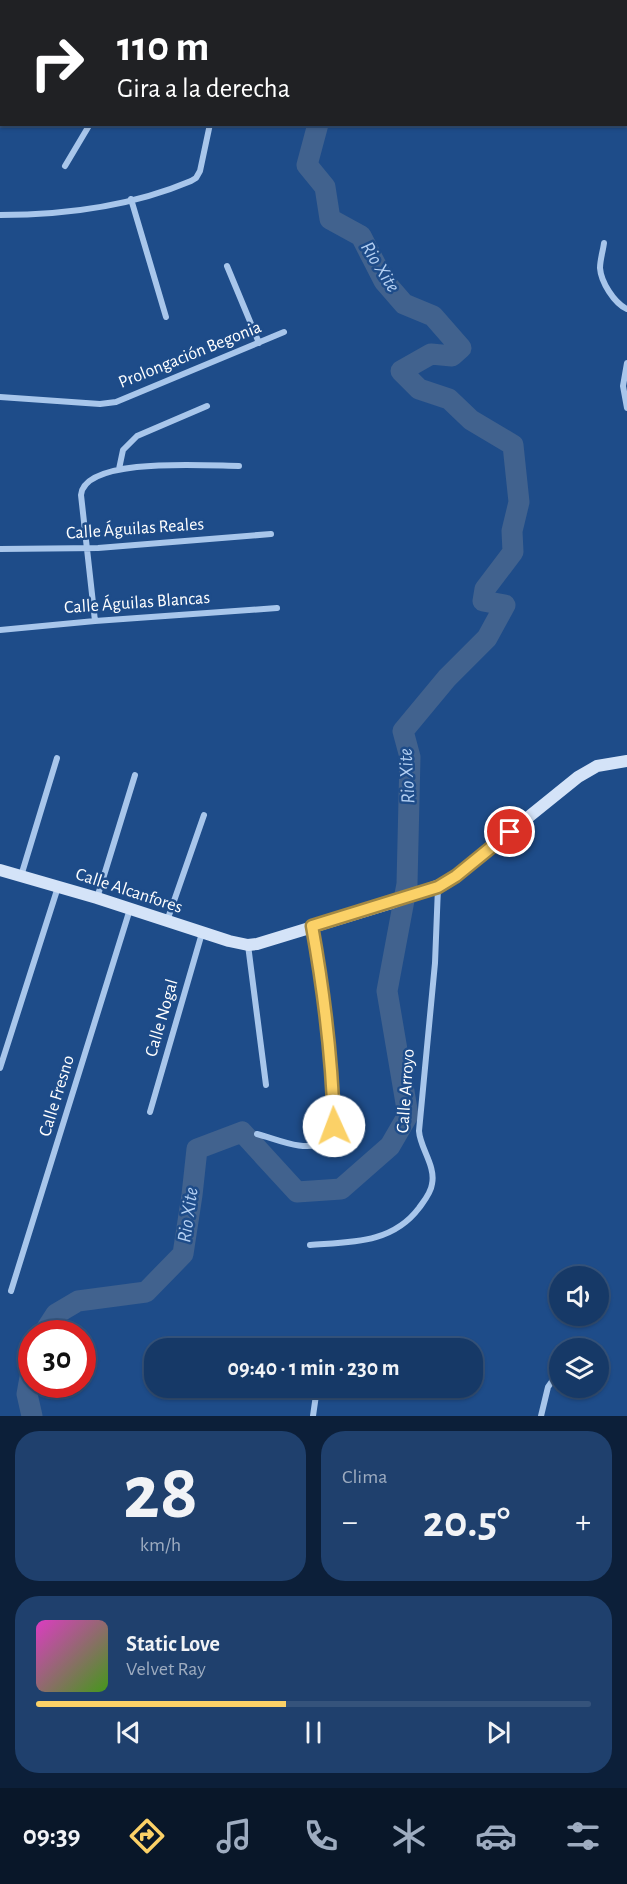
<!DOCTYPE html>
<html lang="es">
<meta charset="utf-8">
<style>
:root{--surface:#163967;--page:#1f406d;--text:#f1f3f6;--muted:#9eacc0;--line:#35537b;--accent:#fbd167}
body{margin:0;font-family:"Alegreya Sans",sans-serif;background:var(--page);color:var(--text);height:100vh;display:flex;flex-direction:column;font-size:22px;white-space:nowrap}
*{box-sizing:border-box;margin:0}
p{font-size:20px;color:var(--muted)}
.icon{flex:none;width:33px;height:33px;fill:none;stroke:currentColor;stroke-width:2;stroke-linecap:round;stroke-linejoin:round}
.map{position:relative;height:1416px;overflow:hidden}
.drawer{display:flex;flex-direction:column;gap:15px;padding:15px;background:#0c1f39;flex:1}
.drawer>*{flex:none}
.guide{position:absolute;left:0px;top:0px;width:627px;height:126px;box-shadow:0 2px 4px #0004,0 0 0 2px var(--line);background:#202124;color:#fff;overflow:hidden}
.buttons{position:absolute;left:549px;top:1266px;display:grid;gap:12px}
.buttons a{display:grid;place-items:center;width:60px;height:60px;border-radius:50%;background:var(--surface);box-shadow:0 2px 4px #0004,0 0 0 2px var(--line);font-size:30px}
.speed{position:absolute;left:18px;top:1320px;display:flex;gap:12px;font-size:30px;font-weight:700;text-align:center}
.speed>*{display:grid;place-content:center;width:78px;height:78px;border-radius:50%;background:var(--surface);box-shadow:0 2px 4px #0004,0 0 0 2px var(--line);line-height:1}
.speed .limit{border:9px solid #d22;background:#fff;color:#111}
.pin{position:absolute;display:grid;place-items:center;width:51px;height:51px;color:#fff;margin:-26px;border:3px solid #fff;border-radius:50%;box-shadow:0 2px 6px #0007}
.me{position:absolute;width:66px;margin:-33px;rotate:358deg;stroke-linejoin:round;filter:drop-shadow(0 0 4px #0008)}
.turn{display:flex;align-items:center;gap:21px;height:126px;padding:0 18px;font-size:27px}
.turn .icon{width:78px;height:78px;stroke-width:2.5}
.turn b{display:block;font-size:42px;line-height:51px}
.big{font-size:45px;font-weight:600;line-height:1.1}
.drawer .widget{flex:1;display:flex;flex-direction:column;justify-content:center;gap:9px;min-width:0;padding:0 21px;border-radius:24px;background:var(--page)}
.drawer .dial{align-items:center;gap:0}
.dial b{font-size:78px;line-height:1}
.song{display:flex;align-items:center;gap:18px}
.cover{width:72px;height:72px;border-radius:9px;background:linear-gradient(135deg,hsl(310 70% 55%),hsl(100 70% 35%))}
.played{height:6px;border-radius:3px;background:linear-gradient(90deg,var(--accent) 45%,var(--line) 45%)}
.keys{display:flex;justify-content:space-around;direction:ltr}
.heat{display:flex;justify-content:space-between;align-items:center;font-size:33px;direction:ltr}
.drawer .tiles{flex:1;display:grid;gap:15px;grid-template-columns:1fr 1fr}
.widget:last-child{grid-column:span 2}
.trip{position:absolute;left:144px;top:1338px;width:339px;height:60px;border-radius:24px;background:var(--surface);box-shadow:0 2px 4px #0004,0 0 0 2px var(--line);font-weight:600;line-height:60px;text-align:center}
.menu{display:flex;height:96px;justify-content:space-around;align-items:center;background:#091729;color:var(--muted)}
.menu .icon{width:42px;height:42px}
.menu .active{color:var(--accent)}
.menu b{font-size:27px;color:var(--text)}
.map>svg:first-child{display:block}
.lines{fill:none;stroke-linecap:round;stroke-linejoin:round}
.river{stroke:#41628e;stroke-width:21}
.street{stroke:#a8c6eb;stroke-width:6}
.secondary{stroke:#d4e3f8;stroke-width:12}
.route-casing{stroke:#a38843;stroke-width:15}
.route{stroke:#fbd167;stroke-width:10}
.labels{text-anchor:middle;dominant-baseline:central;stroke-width:5;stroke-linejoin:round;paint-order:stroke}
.street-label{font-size:18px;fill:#fff;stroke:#1e4c89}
.water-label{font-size:20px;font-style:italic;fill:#b4d0f3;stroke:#1e4c89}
</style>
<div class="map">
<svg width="627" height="1416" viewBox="0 0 627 1416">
<rect width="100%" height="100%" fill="#1e4c89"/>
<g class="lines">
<path class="river" d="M313 0 314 2
M43 1334 56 1314 78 1301 146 1292 183 1254 192 1195 197 1149 242 1132 297 1192 341 1189 390 1146 408 1115 387 991 407 884 410 757 403 731 447 678 487 638 505 605 483 601 485 589 513 552 512 531 519 502 513 445 471 420 449 399 419 389 401 371 431 354 452 356 461 348 433 316 404 304 384 281 361 236 330 219 325 187 307 165 318 124
M32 1366 27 1394 32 1416"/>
<path class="street" d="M43 0 47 2
M13 2V0
M115 2 116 0
M0 49 2 44
M65 166 90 124
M131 199 166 317
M0 215C63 215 132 206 191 181L196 178 200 171 210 124
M604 243C603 251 600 260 600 268 601 282 614 303 627 309
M227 266 259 343
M627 363 623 386 627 408
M0 397 100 404 116 402 284 332
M119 469 123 450 137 436 207 406
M0 549 98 548 271 534
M95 621 81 495C85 456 210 466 239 466
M0 630 95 621 277 608
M21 876 57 758
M97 898 135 775
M167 921 204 815
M248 945 266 1085
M0 1068 58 887
M150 1112 202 933
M257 1134C277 1139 305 1153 324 1142 329 1139 333 1133 334 1127 337 1111 333 1084 331 1067 326 1020 320 973 312 926
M310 1245C350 1242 392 1244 419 1208 424 1201 431 1193 432 1184 436 1166 420 1148 419 1131L435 963 438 887
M11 1291 130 909
M313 1416 316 1395 320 1388
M541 1416 548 1387 560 1370"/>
<path class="secondary" d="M0 870 97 898 229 941 248 945 257 944 388 904 448 882 578 777 597 766 627 761"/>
</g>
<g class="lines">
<defs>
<path id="route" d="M334 1126C332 1059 324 992 312 926L438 887 456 876 510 832"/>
</defs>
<use href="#route" class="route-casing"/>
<use href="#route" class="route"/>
</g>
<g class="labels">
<g class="street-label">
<text transform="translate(190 355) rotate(-22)">Prolongación Begonia</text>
<text transform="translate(135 529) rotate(-4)">Calle Águilas Reales</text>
<text transform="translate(137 603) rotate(-4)">Calle Águilas Blancas</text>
<text transform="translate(129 891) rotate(18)">Calle Alcanfores</text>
<text transform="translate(162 1018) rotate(-74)">Calle Nogal</text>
<text transform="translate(406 1091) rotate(-86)">Calle Arroyo</text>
<text transform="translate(57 1096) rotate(-73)">Calle Fresno</text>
</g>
<g class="water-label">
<text transform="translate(380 267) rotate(58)">Rio Xite</text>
<text transform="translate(407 776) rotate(-93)">Rio Xite</text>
<text transform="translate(188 1215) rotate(-82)">Rio Xite</text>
</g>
</g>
</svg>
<div class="buttons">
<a><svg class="icon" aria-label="sound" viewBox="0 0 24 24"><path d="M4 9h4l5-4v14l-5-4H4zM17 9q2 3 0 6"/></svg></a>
<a><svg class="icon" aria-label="layers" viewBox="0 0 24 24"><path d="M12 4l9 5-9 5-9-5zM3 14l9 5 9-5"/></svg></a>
</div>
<div class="speed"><div class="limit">30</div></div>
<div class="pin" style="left:510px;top:832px;background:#d93025"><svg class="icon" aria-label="arrive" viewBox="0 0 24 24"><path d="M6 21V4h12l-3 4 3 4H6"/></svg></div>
<svg class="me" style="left:334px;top:1126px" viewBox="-20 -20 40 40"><circle r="19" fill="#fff"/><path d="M0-13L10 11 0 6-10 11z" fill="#fbd167"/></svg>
<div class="trip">09:40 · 1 min · 230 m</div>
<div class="guide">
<div class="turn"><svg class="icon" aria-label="right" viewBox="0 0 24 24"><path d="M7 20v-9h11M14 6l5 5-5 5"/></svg><div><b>110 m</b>Gira a la derecha</div></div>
</div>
</div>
<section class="drawer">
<div class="tiles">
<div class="widget dial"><b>28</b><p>km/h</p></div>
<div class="widget"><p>Clima</p>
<div class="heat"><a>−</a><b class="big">20.5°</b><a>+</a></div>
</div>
<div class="widget">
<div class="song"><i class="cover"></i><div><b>Static Love</b><p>Velvet Ray</p></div></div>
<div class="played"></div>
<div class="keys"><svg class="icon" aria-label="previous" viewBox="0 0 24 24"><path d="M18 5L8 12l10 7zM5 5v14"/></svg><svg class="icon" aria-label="pause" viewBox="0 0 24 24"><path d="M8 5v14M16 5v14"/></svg><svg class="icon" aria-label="next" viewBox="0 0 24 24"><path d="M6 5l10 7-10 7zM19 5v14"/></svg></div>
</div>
</div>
</section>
<nav class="menu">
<b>09:39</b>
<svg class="icon active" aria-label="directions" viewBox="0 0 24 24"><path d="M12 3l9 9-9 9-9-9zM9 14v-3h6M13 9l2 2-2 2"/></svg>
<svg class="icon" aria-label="music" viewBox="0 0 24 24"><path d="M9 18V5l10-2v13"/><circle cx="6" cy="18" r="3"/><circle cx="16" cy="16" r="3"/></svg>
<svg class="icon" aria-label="phone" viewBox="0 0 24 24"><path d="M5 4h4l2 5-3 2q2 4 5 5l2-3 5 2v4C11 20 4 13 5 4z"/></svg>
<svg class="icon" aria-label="climate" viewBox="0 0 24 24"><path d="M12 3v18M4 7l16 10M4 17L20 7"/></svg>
<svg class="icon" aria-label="car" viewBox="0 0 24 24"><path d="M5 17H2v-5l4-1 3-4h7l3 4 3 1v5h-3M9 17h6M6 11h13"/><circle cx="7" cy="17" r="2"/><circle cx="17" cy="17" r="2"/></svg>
<svg class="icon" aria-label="filters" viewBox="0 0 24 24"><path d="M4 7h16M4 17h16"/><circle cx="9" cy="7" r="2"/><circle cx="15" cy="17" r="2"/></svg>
</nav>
